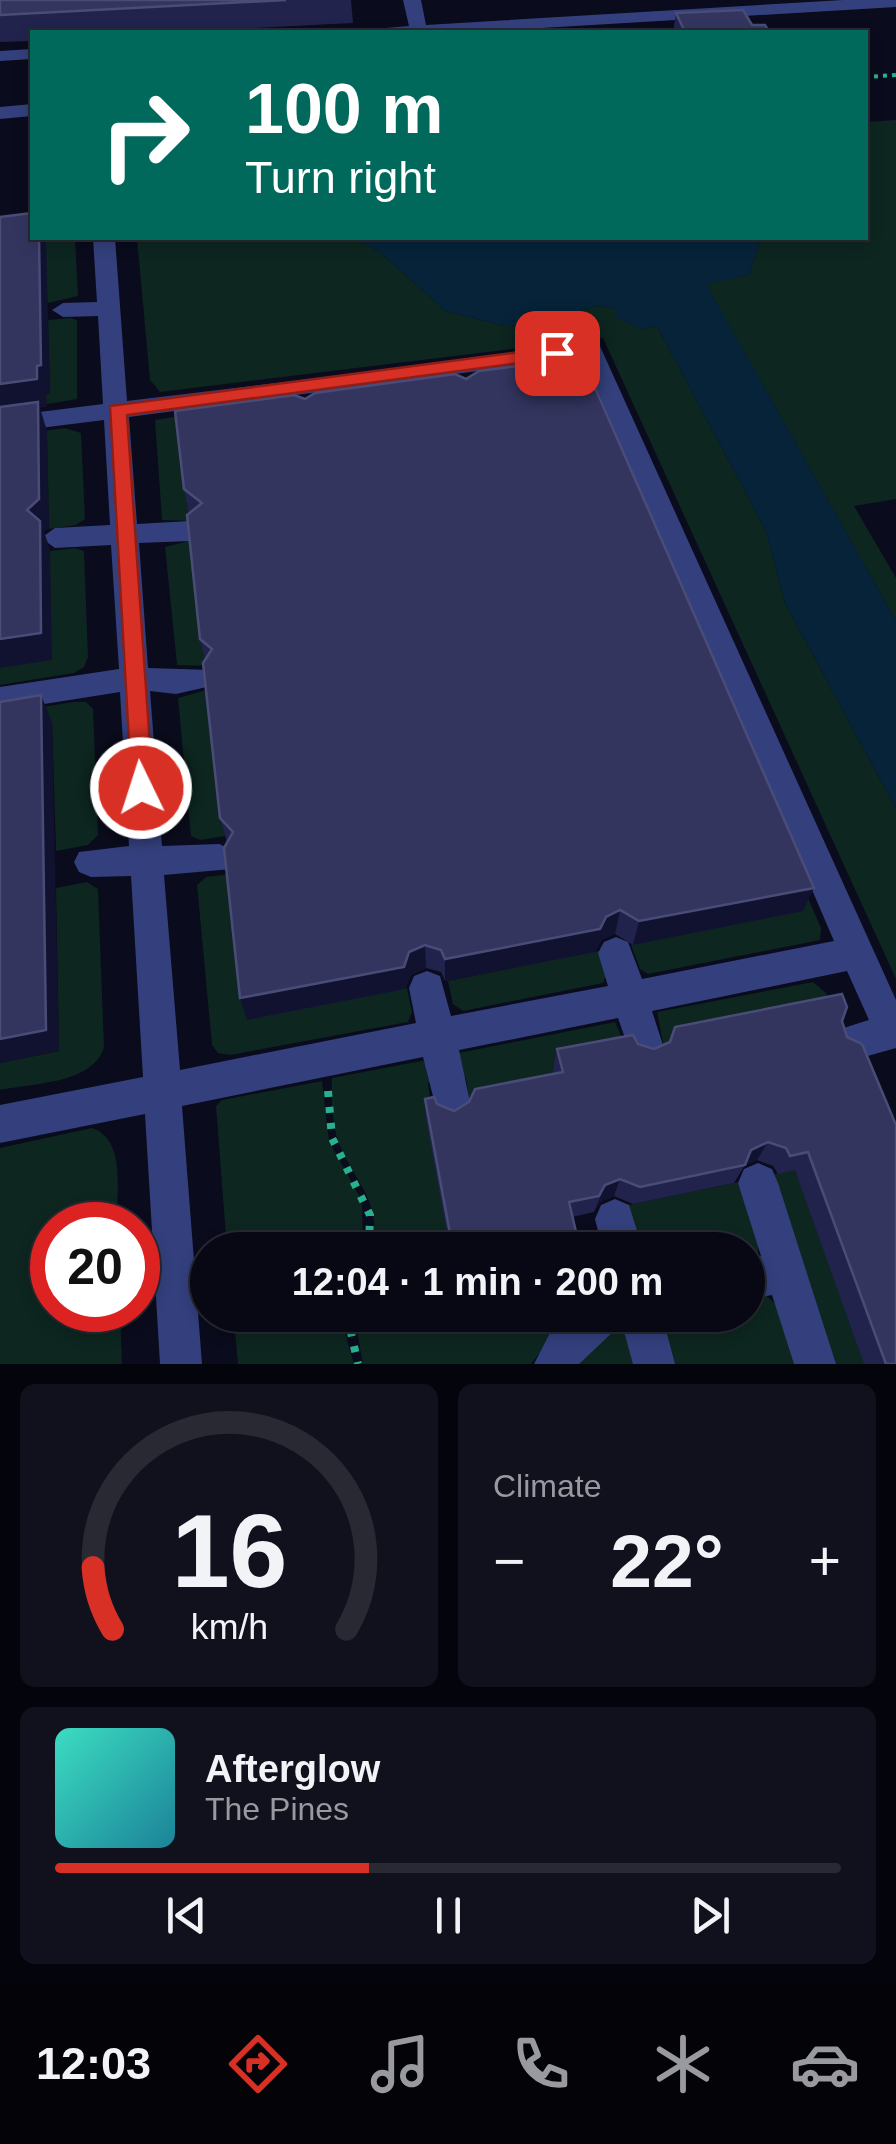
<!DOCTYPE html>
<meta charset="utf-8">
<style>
:root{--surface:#080815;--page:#11111e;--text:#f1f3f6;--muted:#989aa0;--line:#292934;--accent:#d93025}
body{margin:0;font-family:Helvetica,sans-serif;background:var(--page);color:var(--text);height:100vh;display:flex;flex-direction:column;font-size:38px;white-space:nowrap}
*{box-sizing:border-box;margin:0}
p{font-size:32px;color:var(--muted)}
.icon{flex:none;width:55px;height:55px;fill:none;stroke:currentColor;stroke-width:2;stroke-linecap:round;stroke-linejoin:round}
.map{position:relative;height:1364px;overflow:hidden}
.drawer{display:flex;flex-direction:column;gap:20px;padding:20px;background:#04040c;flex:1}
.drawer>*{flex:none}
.top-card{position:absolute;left:30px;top:30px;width:838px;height:210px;border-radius:0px;box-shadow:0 5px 15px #0003,0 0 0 2px var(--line);background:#00695c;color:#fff;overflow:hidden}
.speed{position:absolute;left:30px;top:1202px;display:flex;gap:20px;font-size:50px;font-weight:700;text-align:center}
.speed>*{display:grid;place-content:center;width:130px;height:130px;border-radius:50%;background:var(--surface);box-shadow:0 5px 15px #0003,0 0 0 2px var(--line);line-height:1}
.speed .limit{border:15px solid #d22;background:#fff;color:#111}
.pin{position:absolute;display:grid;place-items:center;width:85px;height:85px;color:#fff;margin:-42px;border-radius:20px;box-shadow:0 5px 15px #0006}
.me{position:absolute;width:110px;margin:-55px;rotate:356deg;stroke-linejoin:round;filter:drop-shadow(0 0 8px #0008)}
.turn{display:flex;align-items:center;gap:35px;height:210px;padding:0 50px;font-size:45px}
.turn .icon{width:130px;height:130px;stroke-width:2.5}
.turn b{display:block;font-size:70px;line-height:85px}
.big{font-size:75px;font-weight:800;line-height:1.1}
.drawer .tile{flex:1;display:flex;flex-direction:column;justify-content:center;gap:15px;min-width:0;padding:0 35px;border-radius:15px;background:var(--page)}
.drawer .dial{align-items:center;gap:0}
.dial svg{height:260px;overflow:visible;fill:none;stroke:var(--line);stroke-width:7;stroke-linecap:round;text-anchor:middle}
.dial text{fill:var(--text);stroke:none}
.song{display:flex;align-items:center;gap:30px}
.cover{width:120px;height:120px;border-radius:15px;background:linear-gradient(135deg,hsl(170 70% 55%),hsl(190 70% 35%))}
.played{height:10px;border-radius:5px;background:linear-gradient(90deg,var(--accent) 40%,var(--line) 40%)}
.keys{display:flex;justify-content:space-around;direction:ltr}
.heat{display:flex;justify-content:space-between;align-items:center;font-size:55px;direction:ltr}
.drawer .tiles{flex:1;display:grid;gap:20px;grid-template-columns:1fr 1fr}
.tile:last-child{grid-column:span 2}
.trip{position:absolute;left:190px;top:1232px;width:575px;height:100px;border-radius:50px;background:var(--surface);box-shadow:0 5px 15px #0003,0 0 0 2px var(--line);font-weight:800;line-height:100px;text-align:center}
.tabs{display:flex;height:160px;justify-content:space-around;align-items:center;background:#030308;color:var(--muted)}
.tabs .icon{width:70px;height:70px}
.tabs .current{color:var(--accent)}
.tabs b{font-size:45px;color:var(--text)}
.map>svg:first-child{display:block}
.green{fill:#0d2620}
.water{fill:#062339}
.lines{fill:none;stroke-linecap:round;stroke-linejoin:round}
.path-far1{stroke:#27b18c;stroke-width:4;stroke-dasharray:4 5;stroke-linecap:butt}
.path{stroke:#27b18c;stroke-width:8;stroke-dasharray:6 10;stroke-linecap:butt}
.minor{fill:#33407d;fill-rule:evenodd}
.wall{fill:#21234c}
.shaded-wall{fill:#111230}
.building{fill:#33355f;stroke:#4a4c78;stroke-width:2.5}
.route{fill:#d93025;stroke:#8d1f18;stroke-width:2.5}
</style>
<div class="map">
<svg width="896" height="1364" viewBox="0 0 896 1364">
<rect width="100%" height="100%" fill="#0a0b1c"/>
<path class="green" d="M896 120V499L854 506 896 578V621L705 283 749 275 761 238H865V122Z
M0 238H75L78 296 48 303Z
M137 238H355L381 253 446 311 505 326 531 327 598 305 620 310 614 316 643 330 648 326 658 328 766 531 785 603 896 809V979L603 338 160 392 150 380Z
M70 318 77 320V399L0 412V400L50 394 48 320Z
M283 400 191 521 162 520 155 420Z
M65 428 81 433 85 519 76 525 49 529 47 443 0 437Z
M193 540 207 666 177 665 165 547Z
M75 548 84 551 88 657 84 667 74 673 0 685V668L50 551Z
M210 689 226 836 200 840 191 836 178 698Z
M73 702H86L93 709 98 835 88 845 56 851 52 722 0 714Z
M760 787 821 928 820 940 648 974 640 969 631 945 802 911Z
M231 874 248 1019 407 988 412 1012 408 1022 230 1055 218 1053 212 1045 197 885 206 877Z
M87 882 98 889 104 1047C93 1084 34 1083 0 1090V1063L59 1051 56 888Z
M599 951 606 976 603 983 463 1011 453 1004 448 981Z
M813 982 826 993 834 1015 664 1048 657 1012Z
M615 1022 629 1054 554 1070 559 1095 464 1111 469 1099 466 1078H458L459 1053Z
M426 1060 435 1081 428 1083 450 1250H373C380 1199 360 1190 341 1148 332 1130 331 1097 332 1078Z
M322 1081 329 1141 362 1201 363 1250H227L216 1106 222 1100Z
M92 1128C127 1140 116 1193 117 1225H52V1310H120L122 1364H0V1148Z
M851 1158 864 1364H834L774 1174Z
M739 1182 759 1247 756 1258 748 1259V1250H641L628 1205Z
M763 1293 777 1305 795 1364H672L662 1328 665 1318 748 1315V1297Z
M239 1315H340L354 1364H238L234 1321Z
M354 1315H569L531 1364H363Z
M623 1327 637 1364H576L599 1335Z"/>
<path class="water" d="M355 238H761L749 275 706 284 896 621V809L785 603 766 531 658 328 648 326 643 330 613 316 619 310 598 305 531 327 505 326 446 311 381 253Z"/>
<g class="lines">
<path class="path-far1" d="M865 77 896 75"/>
<path class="path" d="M328 1091 332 1138 370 1215 369 1250
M347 1315 358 1364"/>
<path class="minor" d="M403 0H421L426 25 843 0H896V7L472 32H384L386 28 409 26Z
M32 49V59L0 61V51Z
M32 104V116L0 119V107Z
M93 238H115L127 401 599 344 896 1000V1048L850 1061 837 1056 832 1043 837 1030 869 1020 847 971 652 1011 664 1048 659 1061 646 1066 633 1061 618 1018 459 1050 471 1107 465 1120 452 1126 439 1120 423 1057 182 1106 202 1364H160L145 1114 0 1143V1105L143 1077 131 876 91 877 79 872 74 862 79 852 129 846 120 692 0 711V687L119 669 111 545 55 548 41 538 55 528 110 525 104 420 0 433V417L103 404 98 316 63 317 52 310 63 303 97 302ZM583 357 834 941 642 979 628 942 616 937 604 942 598 953 608 986 451 1016 440 976 427 971 414 976 409 988 416 1023 180 1070 164 875 231 869 236 859 231 849 219 844 162 846 150 691 176 694 211 686 215 678 211 670 148 668 139 543 190 541 204 531 190 521 137 524 129 417Z
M758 1163 772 1169 778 1183 836 1364H794L772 1295 748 1300V1260L761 1256 738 1183 744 1169Z
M615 1199 629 1205 643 1250H603L595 1219 601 1205Z
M568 1315H662L675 1364H633L620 1317 615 1330 579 1364H534L552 1329Z"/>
</g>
<path class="wall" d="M0 0H351L353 23 179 32H32V41L0 42Z
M676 13 752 25 769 32H673Z
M184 489 803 911 633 945 615 934 601 940 595 952 445 981 441 972 426 968 411 975 405 989 247 1020 240 998 227 842 220 818 205 659 200 639 189 513Z
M842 1021 896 1364H864L795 1170 778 1174 773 1166 757 1160 745 1165 734 1183 633 1204 614 1196 600 1202 594 1212 572 1217 577 1236 573 1250H450L426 1118 425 1099 454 1111 554 1074 553 1070 557 1049 638 1044 654 1049Z"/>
<path class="shaded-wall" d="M39 238H46V240L50 394H46L47 407 40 408 47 431 49 528 44 532 50 549 52 660 0 668V639L27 510 0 414V384L37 366Z
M41 695 52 722 59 1051 0 1063V1039Z
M814 888 803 911 633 945 639 921Z
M620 910 615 934 601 940 595 952 445 981V959L606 917Z
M425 945 426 968 411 975 405 989 247 1020 240 998 409 952Z
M768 1142 757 1160 745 1165 751 1150Z
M620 1179 614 1196 600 1202 594 1212 605 1185Z"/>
<path class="building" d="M0 0H286L0 15Z
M743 10 752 25H765L769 32H685L676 13Z
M32 213V238H39L41 365 37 366V379L0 384V217Z
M582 358 814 888 639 921 620 910 606 917 600 929 445 959 441 950 425 945 409 952 404 967 240 998 224 848 233 832 220 818 203 663 212 649 200 639 187 515 202 503 184 489 175 411 294 395 305 399 315 393 455 374 466 379 479 371Z
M38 402 39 499 27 510 40 521 41 633 0 639V407Z
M41 695 46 1030 0 1039V702Z
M842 994 847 1007 842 1021 847 1037 862 1044 896 1125V1364H886L808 1152 790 1156 786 1148 768 1142 751 1150 745 1165 640 1187 620 1179 605 1185 599 1196 569 1202 577 1236 510 1250H453L425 1099 434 1097 437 1104 454 1111 469 1102 475 1089 563 1072 557 1049 633 1035 638 1044 654 1049 670 1042 675 1027Z"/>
<path class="route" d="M557 347 566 353 564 357 127 415 153 788 150 795H132L110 406Z"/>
</svg>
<div class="speed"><div class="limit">20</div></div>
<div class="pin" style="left:557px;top:353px;background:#d93025"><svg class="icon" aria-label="arrive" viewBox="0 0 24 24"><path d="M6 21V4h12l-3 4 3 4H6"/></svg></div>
<svg class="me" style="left:141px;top:788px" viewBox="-20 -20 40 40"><circle r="17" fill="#d93025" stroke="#fff" stroke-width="3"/><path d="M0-11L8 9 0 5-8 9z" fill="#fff"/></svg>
<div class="trip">12:04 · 1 min · 200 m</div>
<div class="top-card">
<div class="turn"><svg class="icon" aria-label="right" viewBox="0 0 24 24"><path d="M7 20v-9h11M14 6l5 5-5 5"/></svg><div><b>100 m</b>Turn right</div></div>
</div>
</div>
<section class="drawer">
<div class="tiles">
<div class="tile dial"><svg viewBox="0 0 100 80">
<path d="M14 69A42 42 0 1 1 86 69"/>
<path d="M14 69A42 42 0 0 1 8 50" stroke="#d93025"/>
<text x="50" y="56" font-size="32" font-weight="700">16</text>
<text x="50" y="72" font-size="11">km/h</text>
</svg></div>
<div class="tile"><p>Climate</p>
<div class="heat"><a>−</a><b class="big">22°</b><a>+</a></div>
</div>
<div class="tile">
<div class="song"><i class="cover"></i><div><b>Afterglow</b><p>The Pines</p></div></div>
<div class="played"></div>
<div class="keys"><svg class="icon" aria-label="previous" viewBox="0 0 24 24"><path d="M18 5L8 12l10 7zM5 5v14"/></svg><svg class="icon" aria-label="pause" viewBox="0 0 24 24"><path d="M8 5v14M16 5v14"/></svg><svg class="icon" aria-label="next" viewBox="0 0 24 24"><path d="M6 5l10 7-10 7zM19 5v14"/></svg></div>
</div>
</div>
</section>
<nav class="tabs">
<b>12:03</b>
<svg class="icon current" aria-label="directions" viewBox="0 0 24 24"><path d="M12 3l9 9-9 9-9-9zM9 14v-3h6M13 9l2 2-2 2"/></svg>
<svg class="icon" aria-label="music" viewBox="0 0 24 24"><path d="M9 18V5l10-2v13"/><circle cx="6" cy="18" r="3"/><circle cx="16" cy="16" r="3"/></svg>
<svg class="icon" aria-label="phone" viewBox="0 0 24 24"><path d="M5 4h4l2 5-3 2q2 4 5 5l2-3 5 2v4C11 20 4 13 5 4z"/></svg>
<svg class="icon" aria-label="climate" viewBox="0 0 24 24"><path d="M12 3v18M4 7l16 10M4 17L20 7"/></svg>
<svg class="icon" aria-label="car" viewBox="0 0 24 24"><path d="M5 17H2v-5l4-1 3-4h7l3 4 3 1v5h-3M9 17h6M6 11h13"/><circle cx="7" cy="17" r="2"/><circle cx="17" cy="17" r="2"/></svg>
</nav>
